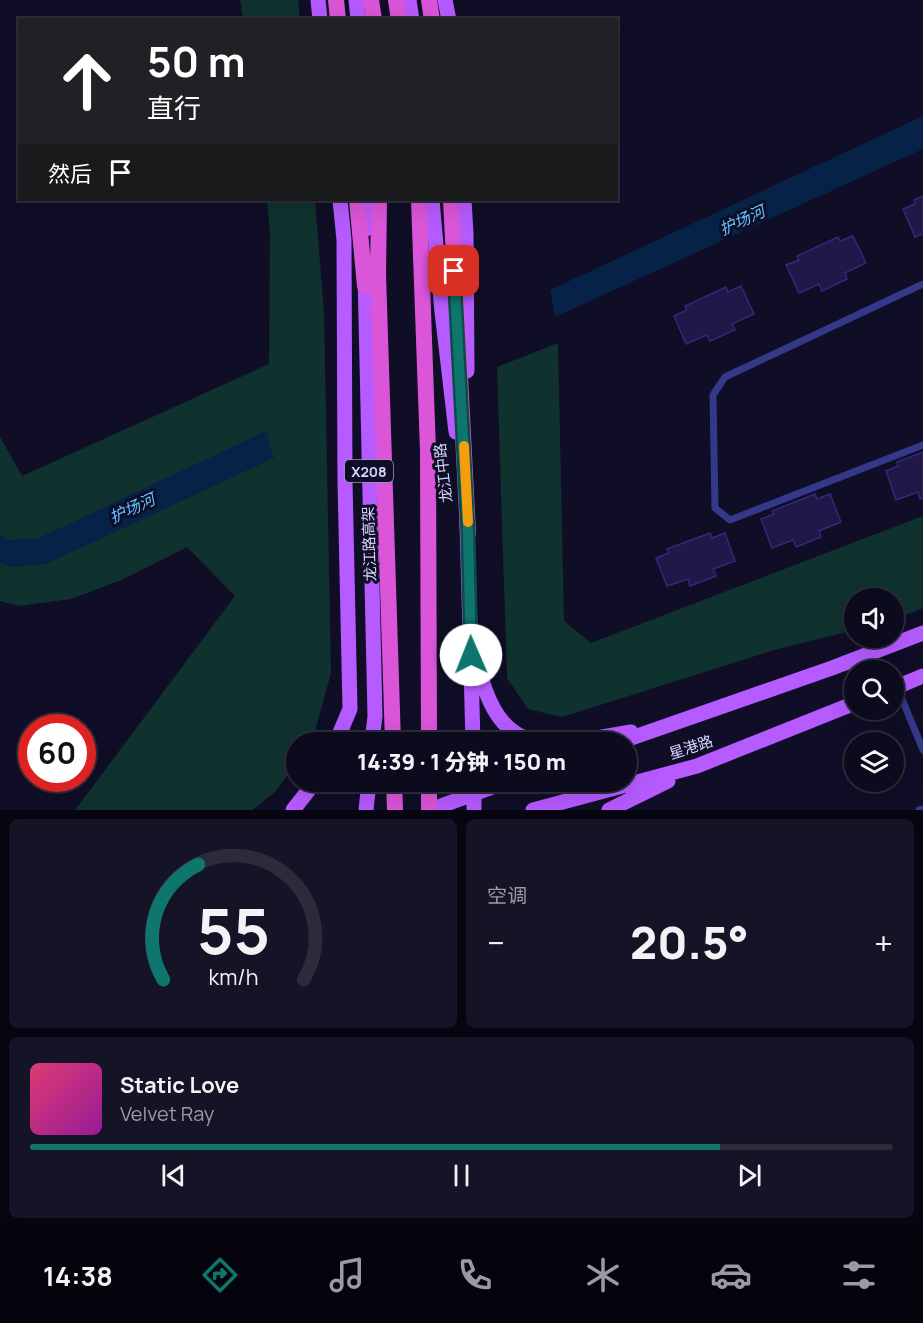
<!DOCTYPE html>
<html lang="zh">
<meta charset="utf-8">
<style>
:root{--surface:#0c0a1d;--page:#151326;--text:#f1f3f6;--muted:#9a9aa4;--line:#2c2b3b;--accent:#0f766e}
body{margin:0;font-family:Manrope,"Noto Sans SC",sans-serif;background:var(--page);color:var(--text);height:100vh;display:flex;flex-direction:column;font-size:22px;white-space:nowrap}
*{box-sizing:border-box;margin:0}
p{font-size:20px;color:var(--muted)}
.icon{flex:none;width:33px;height:33px;fill:none;stroke:currentColor;stroke-width:2;stroke-linecap:round;stroke-linejoin:round}
.map{position:relative;height:810px;overflow:hidden}
.details{display:flex;flex-direction:column;gap:9px;padding:9px;background:#070610;flex:1}
.details>*{flex:none}
.top-card{position:absolute;left:18px;top:18px;width:600px;height:183px;border-radius:0px;box-shadow:0 6px 24px #0002,0 0 0 2px var(--line);background:#202124;color:#fff;overflow:hidden}
.controls{position:absolute;left:844px;top:588px;display:grid;gap:12px}
.controls a{display:grid;place-items:center;width:60px;height:60px;border-radius:50%;background:var(--surface);box-shadow:0 6px 24px #0002,0 0 0 2px var(--line);font-size:30px}
.speed{position:absolute;left:18px;top:714px;display:flex;gap:12px;font-size:30px;font-weight:700;text-align:center}
.speed>*{display:grid;place-content:center;width:78px;height:78px;border-radius:50%;background:var(--surface);box-shadow:0 6px 24px #0002,0 0 0 2px var(--line);line-height:1}
.speed .limit{border:9px solid #d22;background:#fff;color:#111}
.pin{position:absolute;display:grid;place-items:center;width:51px;height:51px;color:#fff;margin:-26px;border-radius:12px;box-shadow:0 3px 9px #0006}
.me{position:absolute;width:66px;margin:-33px;rotate:359deg;stroke-linejoin:round;filter:drop-shadow(0 0 4px #0008)}
.turn{display:flex;align-items:center;gap:21px;height:126px;padding:0 30px;font-size:27px}
.turn .icon{width:78px;height:78px;stroke-width:2.5}
.turn b{display:block;font-size:42px;line-height:51px}
.then{display:flex;align-items:center;height:57px;padding:0 30px;background:#0003;gap:12px;font-size:22px}
.big{font-size:45px;font-weight:800;line-height:1.1}
.details .tile{flex:1;display:flex;flex-direction:column;justify-content:center;gap:9px;min-width:0;padding:0 21px;border-radius:9px;background:var(--page)}
.details .dial{align-items:center;gap:0}
.dial svg{height:156px;overflow:visible;fill:none;stroke:var(--line);stroke-width:7;stroke-linecap:round;text-anchor:middle}
.dial text{fill:var(--text);stroke:none}
.song{display:flex;align-items:center;gap:18px}
.cover{width:72px;height:72px;border-radius:9px;background:linear-gradient(135deg,hsl(340 70% 55%),hsl(300 70% 35%))}
.played{height:6px;border-radius:3px;background:linear-gradient(90deg,var(--accent) 80%,var(--line) 80%)}
.keys{display:flex;justify-content:space-around;direction:ltr}
.heat{display:flex;justify-content:space-between;align-items:center;font-size:33px;direction:ltr}
.details .tiles{flex:1;display:grid;gap:9px;grid-template-columns:1fr 1fr}
.tile:last-child{grid-column:span 2}
.trip{position:absolute;left:286px;top:732px;width:351px;height:60px;border-radius:30px;background:var(--surface);box-shadow:0 6px 24px #0002,0 0 0 2px var(--line);font-weight:800;line-height:60px;text-align:center}
.dock{display:flex;height:96px;justify-content:space-around;align-items:center;background:#05040c;color:var(--muted)}
.dock .icon{width:42px;height:42px}
.dock .current{color:var(--accent)}
.dock b{font-size:27px;color:var(--text)}
.map>svg:first-child{display:block}
.green{fill:#10322e}
.water{fill:#062247}
.building{fill:#1f1849;stroke:#332977;stroke-width:1.5}
.lines{fill:none;stroke-linecap:round;stroke-linejoin:round}
.service{stroke:#353889;stroke-width:7}
.primary{stroke:#b65bff;stroke-width:15}
.trunk{stroke:#da55d7;stroke-width:16}
.trunk-bridge{stroke:#da55d7;stroke-width:16}
.route-casing{stroke:#0a4d48;stroke-width:15}
.route{stroke:#0f766e;stroke-width:10}
.slow{stroke:#f59e0b;stroke-width:10}
.labels{text-anchor:middle;dominant-baseline:central;stroke-width:6;stroke-linejoin:round;paint-order:stroke}
.shield{fill:#100d27;stroke:#9b98be;stroke-width:1.5}
.shield-label{font-size:14px;font-weight:bold;fill:#d6d4ff}
.street-label{font-size:15px;fill:#d6d4ff;stroke:#100d27}
.water-label{font-size:16px;font-style:italic;fill:#62c1ff;stroke:#100d27}
</style>
<div class="map">
<svg width="923" height="810" viewBox="0 0 923 810">
<rect width="100%" height="100%" fill="#100d27"/>
<path class="green" d="M240 0H298L300 19H243Z
M267 200H315L324 313 331 673 312 742H297V763L275 792 252 810H75L235 596 187 547 119 581 71 599 18 606 0 601V437L22 476 269 364 270 233Z
M558 343 564 621 591 643 923 516V608L894 620V598H855V630L774 650 562 717 528 709 507 678 497 367Z"/>
<path class="water" d="M923 116V149L555 317 550 290Z
M266 431 274 458 46 564 13 567 0 563V534L8 540 39 538Z"/>
<path class="building" d="M923 196V234L915 237 903 209 915 204 914 200Z
M853 236 866 263 845 273 847 279 822 291 819 284 799 293 786 265 799 260 797 256 838 237 840 241Z
M741 286 754 314 732 324 735 330 710 341 707 335 686 344 674 316 687 310 685 306 726 287 728 292Z
M923 452V498L920 499 918 492 896 500 886 471 898 466 897 462Z
M815 494 817 499 830 494 841 522 819 531 821 537 796 547 793 540 772 548 761 519 774 514 772 511Z
M710 533 712 538 725 533 735 561 713 569 716 576 690 586 688 579 667 586 656 558 669 553 667 549Z"/>
<g class="lines">
<path class="service" d="M923 284 725 377 713 395 715 508 730 520 923 445
M897 687 923 750
M919 810 923 809"/>
<path class="primary" d="M318 0 320 20
M356 0 358 20
M409 0 412 20
M445 0 449 20
M432 200 442 312 456 432
M464 200 466 233 467 371
M366 229V200
M365 274 375 716 372 742
M467 522 473 742
M478 665C487 703 503 742 548 742
M894 688 923 676
M336 742 350 709 345 481 344 240 340 200
M574 742 631 732
M620 742 832 668 923 633
M293 810 315 782
M366 810 369 782
M430 810 506 782
M474 810V783
M533 810 697 766 855 703
M609 810 668 781"/>
<path class="trunk" d="M336 0 338 20
M371 0 374 20
M396 0 399 20
M429 0 432 20
M357 200 365 286
M379 200 378 274 393 742
M419 200 428 451 429 742
M451 200 468 533"/>
<path class="trunk-bridge" d="M394 782 395 810
M429 782V810"/>
</g>
<g class="lines">
<defs>
<path id="route" d="M454 271 468 533 471 655"/>
</defs>
<use href="#route" class="route-casing"/>
<use href="#route" class="route"/>
<path class="slow" d="M464 446 468 522"/>
</g>
<g class="labels">
<rect class="shield" x="345" y="460" width="48" height="22" rx="4.5"/>
<g class="shield-label">
<text x="369" y="471">X208</text>
</g>
<g class="street-label">
<text transform="translate(443 473) rotate(-97)">龙江中路</text>
<text transform="translate(369 544) rotate(-92)">龙江路高架</text>
<text transform="translate(691 747) rotate(-18)">星港路</text>
</g>
<g class="water-label">
<text transform="translate(742 220) rotate(-25)">护场河</text>
<text transform="translate(132 508) rotate(-25)">护场河</text>
</g>
</g>
</svg>
<div class="controls">
<a><svg class="icon" aria-label="sound" viewBox="0 0 24 24"><path d="M4 9h4l5-4v14l-5-4H4zM17 9q2 3 0 6"/></svg></a>
<a><svg class="icon" aria-label="search" viewBox="0 0 24 24"><circle cx="10" cy="10" r="6"/><path d="M15 15l6 6"/></svg></a>
<a><svg class="icon" aria-label="layers" viewBox="0 0 24 24"><path d="M12 4l9 5-9 5-9-5zM3 14l9 5 9-5"/></svg></a>
</div>
<div class="speed"><div class="limit">60</div></div>
<div class="pin" style="left:454px;top:271px;background:#d93025"><svg class="icon" aria-label="arrive" viewBox="0 0 24 24"><path d="M6 21V4h12l-3 4 3 4H6"/></svg></div>
<svg class="me" style="left:471px;top:655px" viewBox="-20 -20 40 40"><circle r="19" fill="#fff"/><path d="M0-13L10 11 0 6-10 11z" fill="#0f766e"/></svg>
<div class="trip">14:39 · 1 分钟 · 150 m</div>
<div class="top-card">
<div class="turn"><svg class="icon" aria-label="ahead" viewBox="0 0 24 24"><path d="M12 20V5M6 11l6-6 6 6"/></svg><div><b>50 m</b>直行</div></div>
<div class="then">然后<svg class="icon" aria-label="arrive" viewBox="0 0 24 24"><path d="M6 21V4h12l-3 4 3 4H6"/></svg></div>
</div>
</div>
<section class="details">
<div class="tiles">
<div class="tile dial"><svg viewBox="0 0 100 80">
<path d="M14 69A42 42 0 1 1 86 69"/>
<path d="M14 69A42 42 0 0 1 32 10" stroke="#0f766e"/>
<text x="50" y="56" font-size="32" font-weight="700">55</text>
<text x="50" y="72" font-size="11">km/h</text>
</svg></div>
<div class="tile"><p>空调</p>
<div class="heat"><a>−</a><b class="big">20.5°</b><a>+</a></div>
</div>
<div class="tile">
<div class="song"><i class="cover"></i><div><b>Static Love</b><p>Velvet Ray</p></div></div>
<div class="played"></div>
<div class="keys"><svg class="icon" aria-label="previous" viewBox="0 0 24 24"><path d="M18 5L8 12l10 7zM5 5v14"/></svg><svg class="icon" aria-label="pause" viewBox="0 0 24 24"><path d="M8 5v14M16 5v14"/></svg><svg class="icon" aria-label="next" viewBox="0 0 24 24"><path d="M6 5l10 7-10 7zM19 5v14"/></svg></div>
</div>
</div>
</section>
<nav class="dock">
<b>14:38</b>
<svg class="icon current" aria-label="directions" viewBox="0 0 24 24"><path d="M12 3l9 9-9 9-9-9zM9 14v-3h6M13 9l2 2-2 2"/></svg>
<svg class="icon" aria-label="music" viewBox="0 0 24 24"><path d="M9 18V5l10-2v13"/><circle cx="6" cy="18" r="3"/><circle cx="16" cy="16" r="3"/></svg>
<svg class="icon" aria-label="phone" viewBox="0 0 24 24"><path d="M5 4h4l2 5-3 2q2 4 5 5l2-3 5 2v4C11 20 4 13 5 4z"/></svg>
<svg class="icon" aria-label="climate" viewBox="0 0 24 24"><path d="M12 3v18M4 7l16 10M4 17L20 7"/></svg>
<svg class="icon" aria-label="car" viewBox="0 0 24 24"><path d="M5 17H2v-5l4-1 3-4h7l3 4 3 1v5h-3M9 17h6M6 11h13"/><circle cx="7" cy="17" r="2"/><circle cx="17" cy="17" r="2"/></svg>
<svg class="icon" aria-label="filters" viewBox="0 0 24 24"><path d="M4 7h16M4 17h16"/><circle cx="9" cy="7" r="2"/><circle cx="15" cy="17" r="2"/></svg>
</nav>
